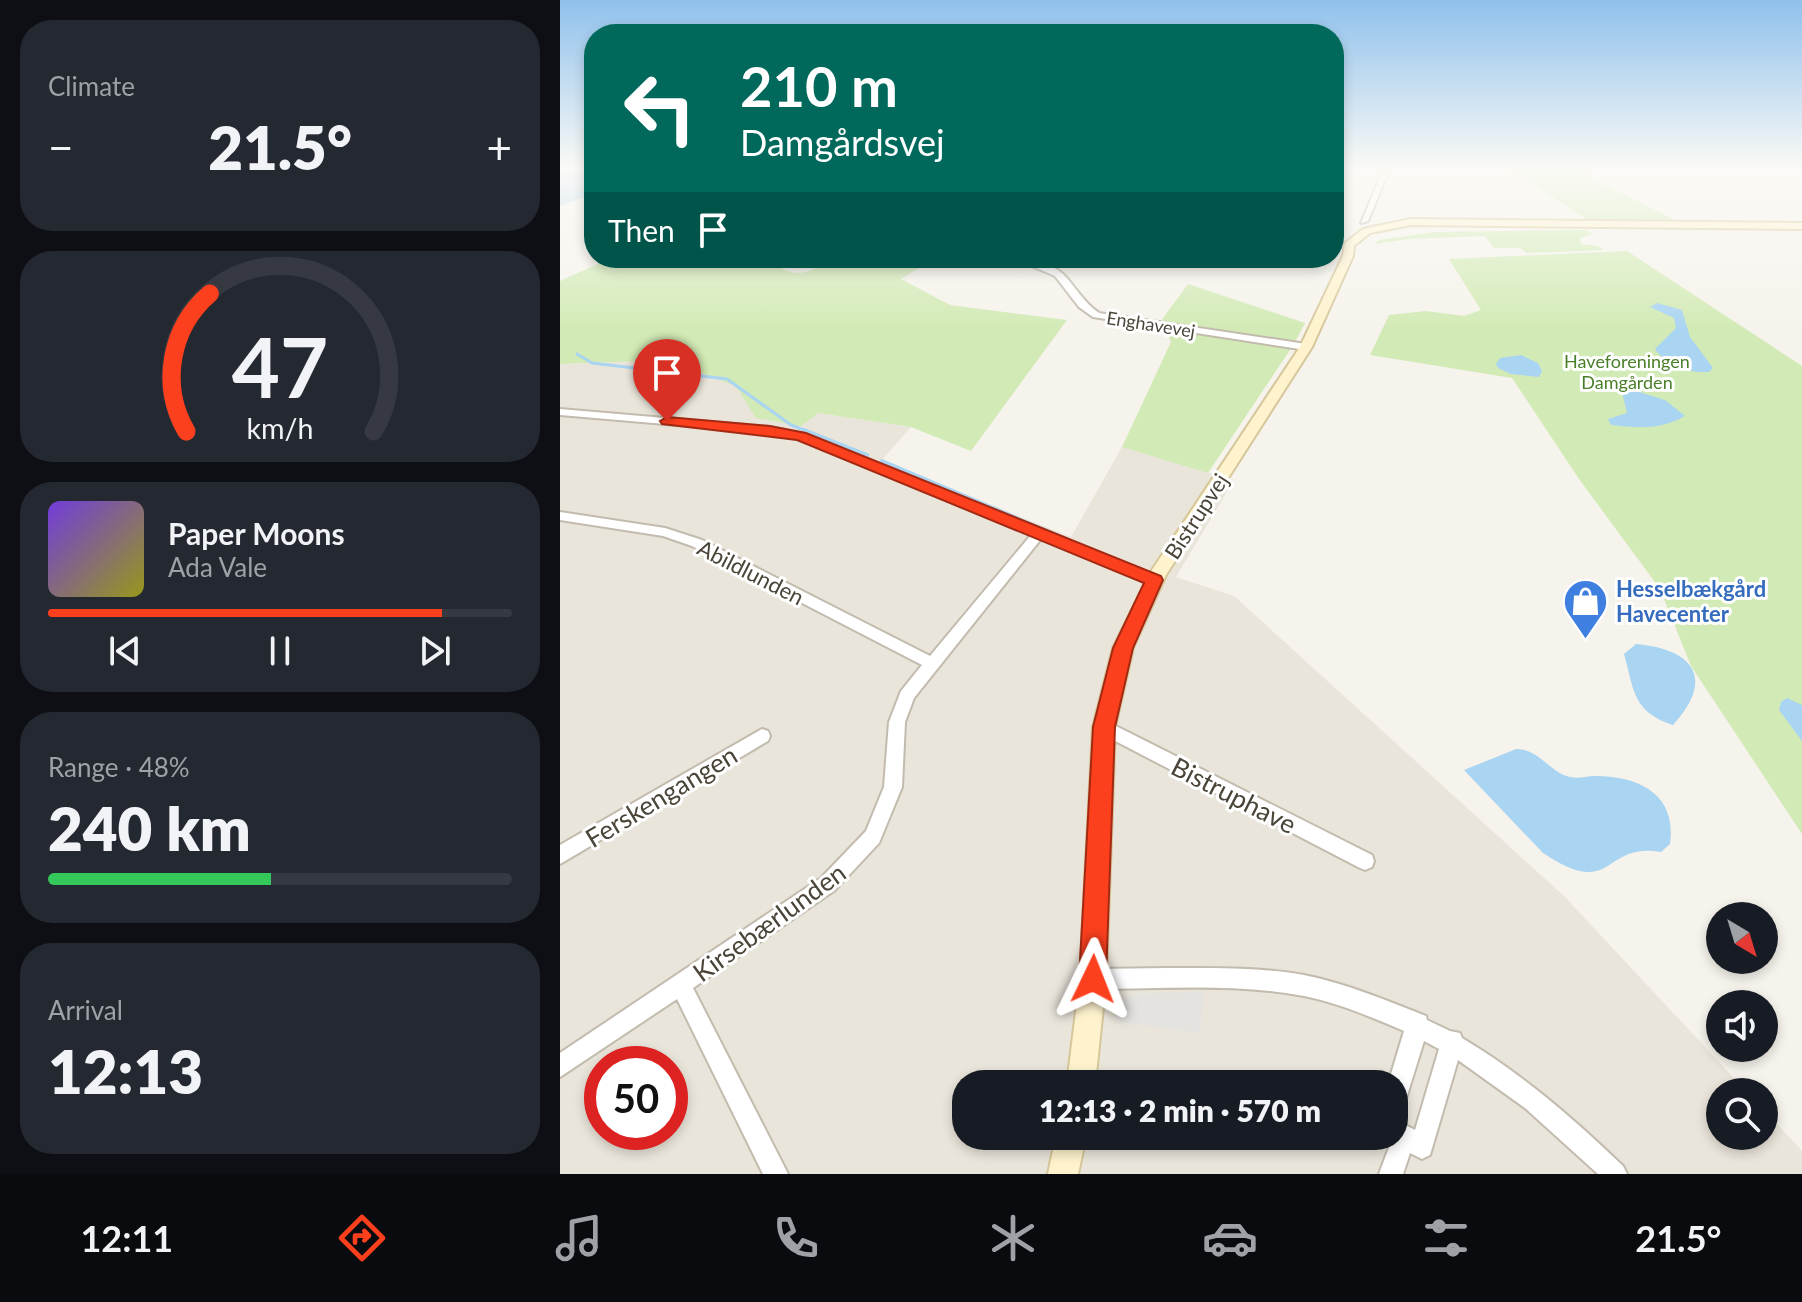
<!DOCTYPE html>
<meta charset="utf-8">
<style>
:root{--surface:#171b24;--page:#242831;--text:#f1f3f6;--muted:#9ea1a6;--line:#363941;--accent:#fc3f1d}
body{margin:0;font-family:Lato,sans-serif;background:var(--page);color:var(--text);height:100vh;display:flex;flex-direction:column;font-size:30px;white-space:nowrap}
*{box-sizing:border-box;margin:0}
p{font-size:26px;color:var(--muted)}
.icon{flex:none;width:44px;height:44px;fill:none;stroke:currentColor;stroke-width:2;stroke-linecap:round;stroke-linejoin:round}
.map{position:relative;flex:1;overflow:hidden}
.side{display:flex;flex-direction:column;gap:20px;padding:20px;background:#0d0f14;width:560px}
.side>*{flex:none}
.top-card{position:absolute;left:24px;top:24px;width:760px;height:244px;border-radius:32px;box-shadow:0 4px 12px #0003;background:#00695c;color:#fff;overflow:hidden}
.needle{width:52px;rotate:142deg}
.fabs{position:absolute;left:1146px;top:902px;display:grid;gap:16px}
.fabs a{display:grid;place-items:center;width:72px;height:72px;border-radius:50%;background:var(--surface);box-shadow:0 4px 12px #0003;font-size:40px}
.speed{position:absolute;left:24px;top:1046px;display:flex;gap:16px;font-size:40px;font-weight:700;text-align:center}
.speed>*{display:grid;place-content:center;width:104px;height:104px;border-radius:50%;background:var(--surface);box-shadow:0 4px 12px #0003;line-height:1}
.speed .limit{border:12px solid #d22;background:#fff;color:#111}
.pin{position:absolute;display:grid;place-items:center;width:68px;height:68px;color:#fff;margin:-82px -34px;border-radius:50% 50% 50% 0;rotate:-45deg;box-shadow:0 0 8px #0007}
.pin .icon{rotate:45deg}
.me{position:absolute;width:88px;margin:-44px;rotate:2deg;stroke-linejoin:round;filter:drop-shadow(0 0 6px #0008)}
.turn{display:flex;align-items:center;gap:28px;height:168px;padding:0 24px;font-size:36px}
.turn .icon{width:104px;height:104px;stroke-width:2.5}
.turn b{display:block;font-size:56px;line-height:68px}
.then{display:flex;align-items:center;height:76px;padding:0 24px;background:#0003;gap:16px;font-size:30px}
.big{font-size:60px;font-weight:800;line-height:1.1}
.side .widget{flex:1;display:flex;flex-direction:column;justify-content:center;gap:12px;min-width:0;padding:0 28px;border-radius:32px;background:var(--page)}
.side .dial{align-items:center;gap:0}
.dial svg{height:208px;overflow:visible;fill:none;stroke:var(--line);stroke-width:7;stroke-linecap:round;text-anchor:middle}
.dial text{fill:var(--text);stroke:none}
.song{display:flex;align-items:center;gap:24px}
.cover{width:96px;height:96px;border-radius:12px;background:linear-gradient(135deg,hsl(260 70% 55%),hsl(60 70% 35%))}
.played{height:8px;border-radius:4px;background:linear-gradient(90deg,var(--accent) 85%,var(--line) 85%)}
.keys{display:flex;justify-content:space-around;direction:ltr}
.heat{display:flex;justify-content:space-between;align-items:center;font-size:44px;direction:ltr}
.charge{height:12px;border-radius:6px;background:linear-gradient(90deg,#34c759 48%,var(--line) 0)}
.trip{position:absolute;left:392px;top:1070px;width:456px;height:80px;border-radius:32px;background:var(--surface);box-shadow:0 4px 12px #0003;font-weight:800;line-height:80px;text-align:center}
.tab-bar{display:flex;height:128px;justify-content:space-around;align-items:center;background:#090b0e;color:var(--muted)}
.tab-bar .icon{width:56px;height:56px}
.tab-bar .current{color:var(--accent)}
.tab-bar b{font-size:36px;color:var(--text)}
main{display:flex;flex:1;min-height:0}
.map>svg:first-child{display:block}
.residential{fill:#eae5da;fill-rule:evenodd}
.green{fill:#d2eab5}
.parking{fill:#e5e3e0}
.water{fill:#a9d4f2}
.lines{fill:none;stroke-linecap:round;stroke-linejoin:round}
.stream-far1{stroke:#a9d4f2;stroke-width:3}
.stream{stroke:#a9d4f2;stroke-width:4}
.minor-casing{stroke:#c2bbae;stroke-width:4}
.secondary-casing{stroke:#d6c79b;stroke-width:4}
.minor{fill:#fff;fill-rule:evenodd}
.secondary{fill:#fff3cd;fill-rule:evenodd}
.route{fill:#fc3f1d;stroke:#a42913;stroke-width:2}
.labels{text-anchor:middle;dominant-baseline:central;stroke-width:6;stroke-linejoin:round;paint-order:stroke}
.far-street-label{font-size:18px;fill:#4b4439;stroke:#fff}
.far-park-label{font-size:18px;fill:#4a7f2a;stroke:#fff}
.street-label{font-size:22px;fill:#4b4439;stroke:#fff}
.shop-label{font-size:22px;font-weight:bold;fill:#366cbe;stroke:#fff;text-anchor:start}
.near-street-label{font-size:26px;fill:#4b4439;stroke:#fff}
</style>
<main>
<section class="side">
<div class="widget"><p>Climate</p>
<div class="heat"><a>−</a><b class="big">21.5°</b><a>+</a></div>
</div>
<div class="widget dial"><svg viewBox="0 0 100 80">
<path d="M14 69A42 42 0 1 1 86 69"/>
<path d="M14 69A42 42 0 0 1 23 16" stroke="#fc3f1d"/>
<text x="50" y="56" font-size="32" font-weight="700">47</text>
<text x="50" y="72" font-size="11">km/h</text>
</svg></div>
<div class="widget">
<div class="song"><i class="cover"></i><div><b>Paper Moons</b><p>Ada Vale</p></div></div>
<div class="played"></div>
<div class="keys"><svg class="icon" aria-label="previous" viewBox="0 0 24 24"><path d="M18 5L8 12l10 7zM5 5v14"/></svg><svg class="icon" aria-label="pause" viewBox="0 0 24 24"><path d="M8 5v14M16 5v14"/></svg><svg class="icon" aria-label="next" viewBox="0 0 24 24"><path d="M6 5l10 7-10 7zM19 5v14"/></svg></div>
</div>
<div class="widget"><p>Range · 48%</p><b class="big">240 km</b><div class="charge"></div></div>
<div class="widget"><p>Arrival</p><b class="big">12:13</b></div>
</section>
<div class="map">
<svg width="1242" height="1174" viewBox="0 0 1242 1174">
<rect width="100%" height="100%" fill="#f6f3ec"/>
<path class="residential" d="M106 360 258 413 351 427 321 461 511 537 562 447 674 480 616 577 674 596 1004 896 1187 1092H1160V1136H1204V1110L1242 1151V1174H0V364ZM42 1064H110V1132H42ZM406 1084H834V1136H406Z"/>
<path class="green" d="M947 168H1013L1119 222H1031Z
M1026 230 1033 234 1020 238 1021 244 1038 246 1044 250 967 253 960 248H934L925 236 848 239 815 244 819 240 875 232Z
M1067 251 1242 366V834L1131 666 1100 589 1019 479 952 378 810 355 829 315 866 311 904 316 921 310 889 259Z
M51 258H167L160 262 159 269 186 258H234L223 265 222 269C249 281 258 262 281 258 310 253 345 258 375 258L341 279 390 305 507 320 411 451 351 427 258 413 241 426 196 418 176 386 106 360 0 364V281Z
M628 284 745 323 734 344 603 325 601 321Z
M605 329 732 347 648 473 562 447 611 342Z"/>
<path class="parking" d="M644 991 640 1033 559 1022 555 1016 556 1008 565 998 576 994Z"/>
<path class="water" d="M0 168H34V193L0 206Z
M1097 303 1122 310 1130 337 1153 368 1149 372C1129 373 1107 367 1095 349L1116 328 1114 318 1090 307Z
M961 355 978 363 982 371 979 377 951 374 938 368 936 364 940 358Z
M1076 391 1105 400 1125 416C1101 430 1078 428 1051 425L1048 419 1067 413 1062 392Z
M1076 644C1133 649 1156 678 1113 725 1072 712 1074 689 1064 654Z
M1227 698 1242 705V741L1219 710 1221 702Z
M956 749C980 749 990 773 1010 777 1019 779 1027 776 1035 776 1079 776 1117 794 1110 844L1101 852C1041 842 1055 901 983 853L904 770Z"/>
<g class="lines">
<path class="stream-far1" d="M17 354 32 363 167 379 231 425 249 432"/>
<path class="stream" d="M244 430 307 455
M322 461 506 539"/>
<defs>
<path id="minor" d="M824 168H830L808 221 801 223Z
M453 258C467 258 492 264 503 274 516 287 522 301 539 313L746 344 751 347 746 350 533 317 519 307 495 276Z
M0 409 210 427 245 434 599 577 601 580 594 585 589 583 481 539 354 698 345 722 342 787 319 843 275 890 133 988 228 1174H203L117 999 0 1077V1053L261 878 306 831 324 787 329 722 341 691 362 665 132 546 103 536 0 520V512L105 528 142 540 370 656 471 535 238 439 210 433 0 415Z
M544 720 812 855 814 861 812 867 805 870 798 867 538 732 536 727 538 722Z
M202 729 208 731 210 736 208 741 0 864V845Z
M608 968C653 968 699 967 744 975 785 983 828 1001 866 1016L867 1020 890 1031 900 1033 902 1038C961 1073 1013 1118 1063 1166L1067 1174H1038L965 1108 898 1060 870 1155 862 1159 850 1153 843 1174H819L831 1142 824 1136H834V1119L855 1130 879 1049 864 1041 845 1102 842 1110 834 1113V1084H828L844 1031C811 1017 779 1003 744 996 675 983 603 989 533 989L526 986 523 979 526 972 533 969Z"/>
<path id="secondary" d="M851 219 1242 223V229L851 225 810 233 794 246 793 256 752 347 606 575 573 648 555 727 546 979 535 1084H507L520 979 533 727 553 648 592 570 740 347 783 256 785 243 803 229Z
M496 1136H526L518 1174H488Z"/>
</defs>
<use href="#minor" class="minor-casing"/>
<use href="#secondary" class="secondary-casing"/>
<use href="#minor" class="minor"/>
<use href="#secondary" class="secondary"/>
</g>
<linearGradient id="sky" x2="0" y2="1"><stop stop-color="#8fc1ec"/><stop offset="0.51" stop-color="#fbfaf6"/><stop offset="1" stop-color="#fbfaf6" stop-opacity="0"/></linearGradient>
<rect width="1242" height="332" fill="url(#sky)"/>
<path class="route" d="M107 417 210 426 246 433 601 576 603 580 573 648 555 727 546 979 542 988 533 992 523 988 519 979 533 727 553 648 584 583 237 440 102 424 100 421Z"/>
<defs>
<symbol id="shop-pin" viewBox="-11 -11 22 30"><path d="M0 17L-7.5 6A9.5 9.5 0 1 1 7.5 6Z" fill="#3f7fe0" stroke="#fff"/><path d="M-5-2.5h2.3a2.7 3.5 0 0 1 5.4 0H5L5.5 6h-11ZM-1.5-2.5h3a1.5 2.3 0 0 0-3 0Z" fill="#fff"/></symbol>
</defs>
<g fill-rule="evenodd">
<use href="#shop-pin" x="1000" y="576" width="51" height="69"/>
</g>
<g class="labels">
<g class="far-street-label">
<text transform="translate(591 324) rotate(9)">Enghavevej</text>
</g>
<g class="far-park-label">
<text x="1067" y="361">Haveforeningen<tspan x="1067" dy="21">Damgården</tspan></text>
</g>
<g class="street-label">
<text transform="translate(636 516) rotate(-57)">Bistrupvej</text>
<text transform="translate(191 572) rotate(27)">Abildlunden</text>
</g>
<g class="shop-label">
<text x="1056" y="588">Hesselbækgård<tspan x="1056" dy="25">Havecenter</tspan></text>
</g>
<g class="near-street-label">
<text transform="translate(674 795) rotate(27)">Bistruphave</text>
<text transform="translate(101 796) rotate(-31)">Ferskengangen</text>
<text transform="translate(209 922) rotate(-36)">Kirsebærlunden</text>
</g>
</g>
</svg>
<div class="fabs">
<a><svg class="needle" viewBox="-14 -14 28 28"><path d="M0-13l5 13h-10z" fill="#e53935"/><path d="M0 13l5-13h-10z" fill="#9ea1a6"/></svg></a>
<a><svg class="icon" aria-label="sound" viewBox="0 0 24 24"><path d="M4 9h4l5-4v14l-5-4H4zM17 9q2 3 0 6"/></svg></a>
<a><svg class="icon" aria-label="search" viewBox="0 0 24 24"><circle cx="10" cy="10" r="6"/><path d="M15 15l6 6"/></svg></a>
</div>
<div class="speed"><div class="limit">50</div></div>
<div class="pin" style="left:107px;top:421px;background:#d93025"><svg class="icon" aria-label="arrive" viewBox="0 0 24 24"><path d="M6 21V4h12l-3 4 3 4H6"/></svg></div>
<svg class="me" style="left:533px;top:979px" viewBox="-20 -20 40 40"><path d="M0-17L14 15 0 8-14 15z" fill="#fc3f1d" stroke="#fff" stroke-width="4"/></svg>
<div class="trip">12:13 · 2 min · 570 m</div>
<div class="top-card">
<div class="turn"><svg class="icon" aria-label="left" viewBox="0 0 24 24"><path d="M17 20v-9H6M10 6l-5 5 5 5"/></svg><div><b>210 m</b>Damgårdsvej</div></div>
<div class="then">Then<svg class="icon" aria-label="arrive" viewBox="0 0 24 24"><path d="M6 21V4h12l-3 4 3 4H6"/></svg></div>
</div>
</div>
</main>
<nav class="tab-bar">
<b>12:11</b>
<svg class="icon current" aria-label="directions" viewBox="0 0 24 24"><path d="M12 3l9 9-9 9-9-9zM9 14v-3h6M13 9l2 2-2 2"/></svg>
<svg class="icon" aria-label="music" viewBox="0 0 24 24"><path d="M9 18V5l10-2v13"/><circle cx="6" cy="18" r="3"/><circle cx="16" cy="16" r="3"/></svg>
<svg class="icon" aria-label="phone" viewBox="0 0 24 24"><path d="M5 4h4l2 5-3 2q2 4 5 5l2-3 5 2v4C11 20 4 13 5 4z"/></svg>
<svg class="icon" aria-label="climate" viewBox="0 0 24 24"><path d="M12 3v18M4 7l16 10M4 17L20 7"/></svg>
<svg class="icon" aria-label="car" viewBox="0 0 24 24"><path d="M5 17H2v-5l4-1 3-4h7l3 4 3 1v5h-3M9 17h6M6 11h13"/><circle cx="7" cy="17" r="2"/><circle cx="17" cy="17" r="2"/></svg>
<svg class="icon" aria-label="filters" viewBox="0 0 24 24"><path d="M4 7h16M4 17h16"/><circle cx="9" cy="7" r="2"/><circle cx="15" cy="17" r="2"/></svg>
<b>21.5°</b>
</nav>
